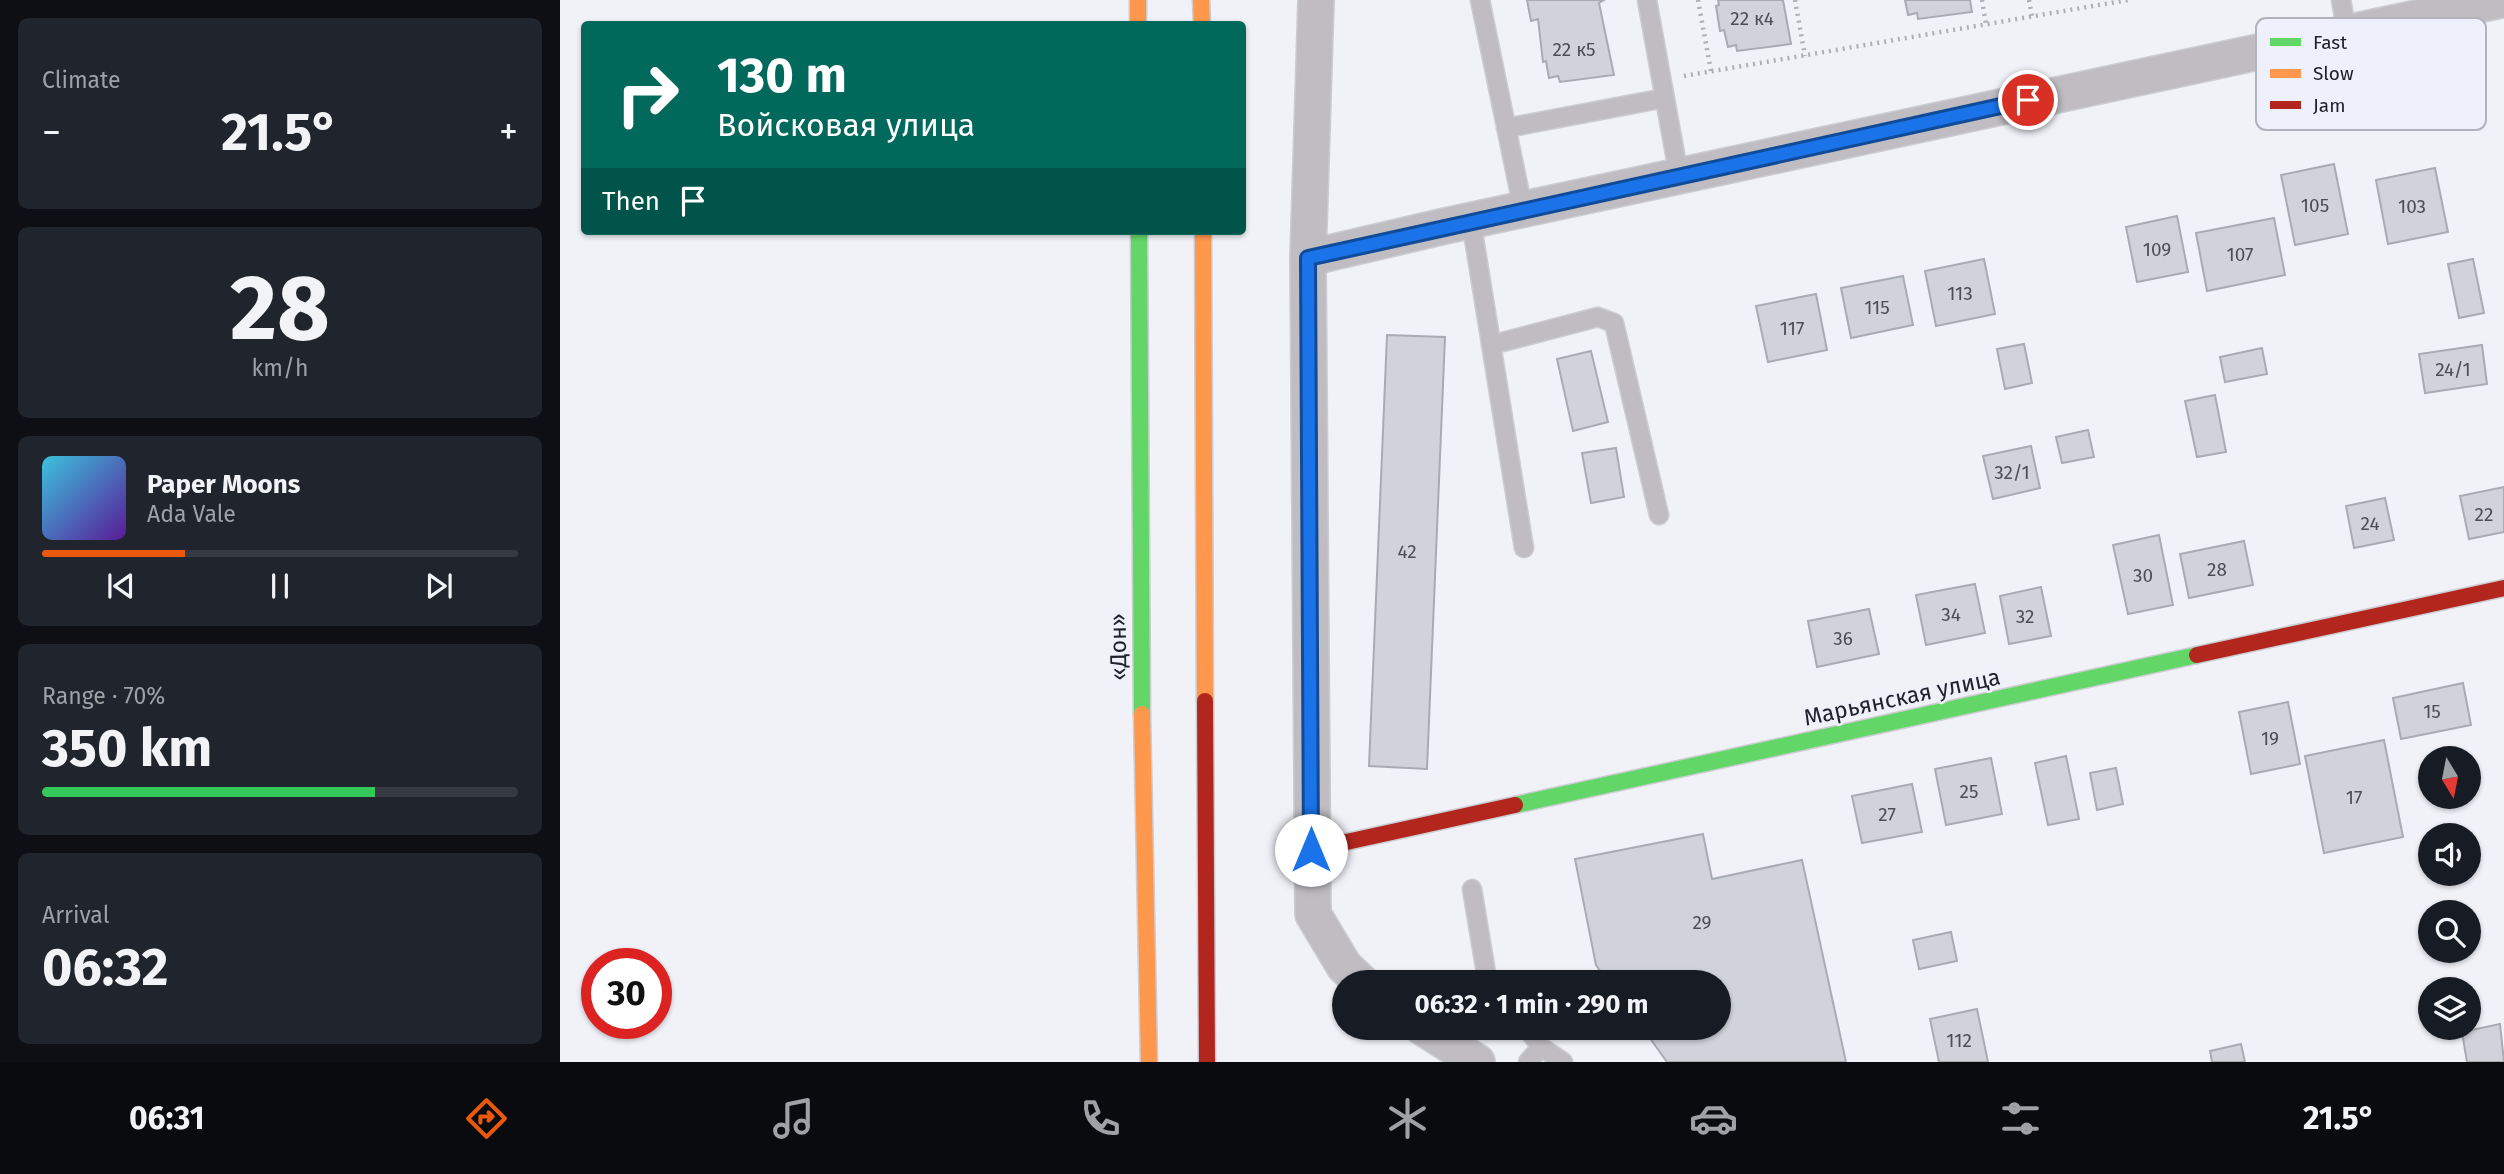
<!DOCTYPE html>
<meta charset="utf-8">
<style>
:root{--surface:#171b24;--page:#20242c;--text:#f1f3f6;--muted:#9ea1a6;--line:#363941;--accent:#ea580c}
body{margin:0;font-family:"Fira Sans",sans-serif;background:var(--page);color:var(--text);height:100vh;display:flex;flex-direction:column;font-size:26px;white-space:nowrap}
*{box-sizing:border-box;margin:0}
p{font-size:23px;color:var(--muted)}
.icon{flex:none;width:38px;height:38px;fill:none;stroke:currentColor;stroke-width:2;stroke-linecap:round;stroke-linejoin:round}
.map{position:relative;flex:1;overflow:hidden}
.panel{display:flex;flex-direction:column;gap:18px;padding:18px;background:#0d0f14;width:560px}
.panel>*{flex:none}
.guide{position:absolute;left:21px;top:21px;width:665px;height:214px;border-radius:7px;box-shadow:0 2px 5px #0004;background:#00695c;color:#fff;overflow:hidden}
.needle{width:46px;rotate:170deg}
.tools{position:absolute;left:1858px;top:746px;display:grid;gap:14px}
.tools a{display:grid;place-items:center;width:63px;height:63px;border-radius:50%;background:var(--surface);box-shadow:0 2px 5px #0004;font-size:35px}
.speed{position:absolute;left:21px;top:948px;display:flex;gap:14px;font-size:35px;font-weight:700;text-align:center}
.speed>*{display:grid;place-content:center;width:91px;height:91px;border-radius:50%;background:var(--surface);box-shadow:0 2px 5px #0004;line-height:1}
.speed .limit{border:10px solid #d22;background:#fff;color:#111}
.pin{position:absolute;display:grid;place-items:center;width:60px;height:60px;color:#fff;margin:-30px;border:4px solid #fff;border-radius:50%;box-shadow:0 2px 7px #0007}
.me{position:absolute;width:77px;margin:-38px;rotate:0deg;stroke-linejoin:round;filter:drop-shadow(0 0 5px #0008)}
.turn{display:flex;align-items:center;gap:24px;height:147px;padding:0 21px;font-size:32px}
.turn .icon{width:91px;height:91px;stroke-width:2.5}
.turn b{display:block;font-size:49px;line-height:60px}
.then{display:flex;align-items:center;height:66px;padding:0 21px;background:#0003;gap:14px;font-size:26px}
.big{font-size:52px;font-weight:700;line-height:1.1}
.panel .card{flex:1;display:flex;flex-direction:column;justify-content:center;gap:10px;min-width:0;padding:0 24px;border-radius:10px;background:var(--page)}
.panel .dial{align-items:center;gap:0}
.dial b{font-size:91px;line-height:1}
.song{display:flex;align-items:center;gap:21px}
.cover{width:84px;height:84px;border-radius:10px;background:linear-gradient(135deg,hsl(190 70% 55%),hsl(270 70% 35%))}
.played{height:7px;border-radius:4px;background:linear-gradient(90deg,var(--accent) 30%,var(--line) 30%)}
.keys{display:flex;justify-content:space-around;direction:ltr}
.heat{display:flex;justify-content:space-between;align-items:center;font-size:38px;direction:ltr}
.charge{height:10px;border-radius:5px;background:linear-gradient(90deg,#34c759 70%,var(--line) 0)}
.trip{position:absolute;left:772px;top:970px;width:399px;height:70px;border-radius:35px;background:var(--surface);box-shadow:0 2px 5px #0004;font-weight:700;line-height:70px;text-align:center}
.tabs{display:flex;height:112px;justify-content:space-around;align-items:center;background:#090b0e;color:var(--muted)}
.tabs .icon{width:49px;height:49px}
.tabs .selected{color:var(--accent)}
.tabs b{font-size:32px;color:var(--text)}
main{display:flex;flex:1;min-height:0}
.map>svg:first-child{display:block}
.building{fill:#d0d4da;stroke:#a8acb2;stroke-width:2}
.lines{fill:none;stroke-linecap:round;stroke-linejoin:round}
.lane-casing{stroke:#cccdd2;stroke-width:21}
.street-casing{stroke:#cccdd2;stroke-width:38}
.fast-casing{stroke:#cccdd2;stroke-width:19}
.slow-casing{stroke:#cccdd2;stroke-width:19}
.jam-casing{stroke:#cccdd2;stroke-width:19}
.path{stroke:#afaeb2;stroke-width:4.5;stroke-dasharray:2 5;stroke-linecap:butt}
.lane{stroke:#bfbdc2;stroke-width:18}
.street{stroke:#bfbdc2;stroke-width:35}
.fast{stroke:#63d668;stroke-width:16}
.slow{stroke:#ff974d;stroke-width:16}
.jam{stroke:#b3261e;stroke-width:16}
.route-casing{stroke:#114b97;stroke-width:18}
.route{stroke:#1a73e8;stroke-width:12}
.labels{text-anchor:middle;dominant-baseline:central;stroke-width:5;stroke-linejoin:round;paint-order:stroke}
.number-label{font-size:19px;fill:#4c4e57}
.street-label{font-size:23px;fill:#20222b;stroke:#eef0fb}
.key{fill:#eef0fb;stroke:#b0b2bd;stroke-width:2}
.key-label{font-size:19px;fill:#20222b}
</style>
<main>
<section class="panel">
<div class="card"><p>Climate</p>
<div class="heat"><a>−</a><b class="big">21.5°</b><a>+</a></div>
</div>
<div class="card dial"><b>28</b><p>km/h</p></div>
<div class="card">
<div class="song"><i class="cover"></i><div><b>Paper Moons</b><p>Ada Vale</p></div></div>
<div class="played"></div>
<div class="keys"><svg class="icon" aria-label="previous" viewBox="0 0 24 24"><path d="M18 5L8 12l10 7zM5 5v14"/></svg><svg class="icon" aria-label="pause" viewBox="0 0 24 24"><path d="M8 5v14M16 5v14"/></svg><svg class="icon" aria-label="next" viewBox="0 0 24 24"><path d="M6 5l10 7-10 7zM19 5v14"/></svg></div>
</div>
<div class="card"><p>Range · 70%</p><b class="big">350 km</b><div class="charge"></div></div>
<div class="card"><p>Arrival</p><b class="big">06:32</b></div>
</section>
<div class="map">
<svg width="1944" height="1062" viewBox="0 0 1944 1062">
<rect width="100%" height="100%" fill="#f1f2f8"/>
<path class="building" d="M967 0H1044L1039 3 1054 75 1000 82 998 76 989 78 986 61 983 62 978 19 971 21Z
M1158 0H1223L1231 44 1177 51 1176 45 1168 47 1164 30 1160 31 1156 6 1159 5Z
M1345 0H1410L1412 12 1358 19 1357 13 1348 15Z
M1774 164 1788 234 1735 245 1721 175Z
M1875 168 1888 232 1828 244 1816 180Z
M1617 216 1628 272 1577 282 1566 227Z
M1714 218 1725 275 1647 291 1636 233Z
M1424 259 1435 314 1376 326 1365 271Z
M1913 259 1924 313 1899 318 1888 264Z
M1343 276 1353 325 1291 338 1281 288Z
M1256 294 1267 350 1208 362 1196 306Z
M827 335 885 337 867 769 809 766Z
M1464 344 1472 383 1445 389 1437 349Z
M1922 345 1927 384 1865 393 1859 354Z
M1702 348 1707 374 1665 382 1660 357Z
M1031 351 1048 422 1013 431 997 359Z
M1655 395 1666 452 1637 457 1625 401Z
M1528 430 1534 457 1502 463 1496 437Z
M1471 446 1480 488 1433 499 1423 456Z
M1056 448 1064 497 1031 503 1022 453Z
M1944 487V532L1909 539 1900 496Z
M1825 498 1834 540 1794 548 1786 506Z
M1599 535 1613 605 1568 614 1553 545Z
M1684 541 1693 585 1629 598 1620 554Z
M1415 584 1425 633 1366 645 1356 595Z
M1481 587 1491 636 1449 644 1440 596Z
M1309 609 1319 654 1257 667 1248 621Z
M1903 683 1911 725 1841 739 1833 698Z
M1728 702 1740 764 1691 774 1679 712Z
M1824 740 1843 837 1764 853 1745 756Z
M1506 756 1519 819 1488 825 1475 763Z
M1431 758 1442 814 1386 825 1375 769Z
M1556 768 1563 804 1537 810 1530 773Z
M1352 784 1362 832 1302 843 1292 796Z
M1143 834 1152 879 1242 860 1286 1062H1107L1082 1027H1158V982H1048L1036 965 1015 859Z
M1391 932 1397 961 1359 969 1353 940Z
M1417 1009 1428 1062H1379L1370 1019Z
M1940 1024 1944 1062H1907L1902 1032Z
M1681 1044 1685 1062H1652L1650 1051Z"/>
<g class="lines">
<defs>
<path id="lane" d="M920 0 963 209
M1087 0 1119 176
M1781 0 1787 33
M946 128 1105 98
M911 220 964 548
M931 345 1038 317 1054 323 1099 515
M912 889 926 973 932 982
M966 1027 981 1047 968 1062
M981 1047 1003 1062"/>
<path id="street" d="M756 0 748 258 753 914 784 966 801 982
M748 258 885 226 1941 0
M862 1027 917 1062"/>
<path id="fast" d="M579 231 582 714
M955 805 1637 655"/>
<path id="slow" d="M578 0V24
M641 0 642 24
M643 231 645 701
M582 714 589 1062"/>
<path id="jam" d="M1637 655 1944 588
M645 701 647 1062
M750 850 955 805"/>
</defs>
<use href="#lane" class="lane-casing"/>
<use href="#street" class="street-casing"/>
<use href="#fast" class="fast-casing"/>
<use href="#slow" class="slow-casing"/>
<use href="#jam" class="jam-casing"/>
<path class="path" d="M1138 0 1151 71
M1235 0 1245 56
M1422 0 1426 24
M1469 0 1472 16
M1124 76 1568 0"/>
<use href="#lane" class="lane"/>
<use href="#street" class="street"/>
<use href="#fast" class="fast"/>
<use href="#slow" class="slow"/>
<use href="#jam" class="jam"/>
</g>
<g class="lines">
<defs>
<path id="route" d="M751 850 748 258 1468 100"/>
</defs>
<use href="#route" class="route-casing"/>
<use href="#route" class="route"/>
</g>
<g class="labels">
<g class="number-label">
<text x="1192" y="18">22 к4</text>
<text x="1014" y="49">22 к5</text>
<text x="1755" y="205">105</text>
<text x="1852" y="206">103</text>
<text x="1597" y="249">109</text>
<text x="1680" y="254">107</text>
<text x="1400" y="293">113</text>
<text x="1317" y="307">115</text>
<text x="1232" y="328">117</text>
<text x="1893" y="369">24/1</text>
<text x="1452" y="472">32/1</text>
<text x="1924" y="514">22</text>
<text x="1810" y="523">24</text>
<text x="847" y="551">42</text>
<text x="1657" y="569">28</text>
<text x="1583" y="575">30</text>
<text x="1391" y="614">34</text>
<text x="1465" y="616">32</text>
<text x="1283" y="638">36</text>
<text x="1872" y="711">15</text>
<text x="1710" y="738">19</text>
<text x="1409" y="791">25</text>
<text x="1794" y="797">17</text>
<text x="1327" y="814">27</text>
<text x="1142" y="922">29</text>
<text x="1399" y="1040">112</text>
</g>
<g class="street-label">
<text transform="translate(558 647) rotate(-91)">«Дон»</text>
<text transform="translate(1342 697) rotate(-12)">Марьянская улица</text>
</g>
</g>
<rect x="1696" y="18" width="230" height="112" rx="10" class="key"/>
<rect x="1710" y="38" width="31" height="8" fill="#63d668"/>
<rect x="1710" y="69" width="31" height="9" fill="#ff974d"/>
<rect x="1710" y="101" width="31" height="8" fill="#b3261e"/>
<g class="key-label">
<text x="1753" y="49">Fast</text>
<text x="1753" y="80">Slow</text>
<text x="1753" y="112">Jam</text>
</g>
</svg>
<div class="tools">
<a><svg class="needle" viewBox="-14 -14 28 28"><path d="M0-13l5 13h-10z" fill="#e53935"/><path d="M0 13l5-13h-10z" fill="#9ea1a6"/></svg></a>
<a><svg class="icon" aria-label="sound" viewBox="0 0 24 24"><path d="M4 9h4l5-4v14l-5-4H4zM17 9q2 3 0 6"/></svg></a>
<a><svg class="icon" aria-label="search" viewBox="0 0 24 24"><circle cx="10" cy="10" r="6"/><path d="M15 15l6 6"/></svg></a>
<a><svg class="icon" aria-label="layers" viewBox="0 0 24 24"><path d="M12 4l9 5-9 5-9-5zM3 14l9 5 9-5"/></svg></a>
</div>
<div class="speed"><div class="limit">30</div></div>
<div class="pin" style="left:1468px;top:100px;background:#d93025"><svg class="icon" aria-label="arrive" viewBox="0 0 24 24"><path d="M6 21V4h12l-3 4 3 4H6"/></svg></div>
<svg class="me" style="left:751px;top:850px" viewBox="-20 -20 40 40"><circle r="19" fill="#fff"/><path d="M0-13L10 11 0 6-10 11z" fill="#1a73e8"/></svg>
<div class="trip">06:32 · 1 min · 290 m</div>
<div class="guide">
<div class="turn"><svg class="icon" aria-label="right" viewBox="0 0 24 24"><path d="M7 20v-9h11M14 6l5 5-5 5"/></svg><div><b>130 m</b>Войсковая улица</div></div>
<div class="then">Then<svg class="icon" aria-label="arrive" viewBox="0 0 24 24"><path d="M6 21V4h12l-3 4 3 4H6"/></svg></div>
</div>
</div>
</main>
<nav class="tabs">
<b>06:31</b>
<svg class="icon selected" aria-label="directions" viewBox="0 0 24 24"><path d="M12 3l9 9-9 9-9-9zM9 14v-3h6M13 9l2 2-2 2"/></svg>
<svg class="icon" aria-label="music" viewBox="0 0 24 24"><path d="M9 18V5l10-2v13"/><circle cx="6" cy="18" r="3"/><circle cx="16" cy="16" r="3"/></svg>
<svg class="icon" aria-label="phone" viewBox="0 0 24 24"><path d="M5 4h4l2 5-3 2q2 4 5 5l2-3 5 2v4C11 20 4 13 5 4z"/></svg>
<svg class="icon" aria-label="climate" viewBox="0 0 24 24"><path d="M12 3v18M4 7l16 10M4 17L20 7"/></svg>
<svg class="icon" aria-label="car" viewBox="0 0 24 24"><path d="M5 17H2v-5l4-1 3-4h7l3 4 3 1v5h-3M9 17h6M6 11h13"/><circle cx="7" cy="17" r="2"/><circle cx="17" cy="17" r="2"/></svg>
<svg class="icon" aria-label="filters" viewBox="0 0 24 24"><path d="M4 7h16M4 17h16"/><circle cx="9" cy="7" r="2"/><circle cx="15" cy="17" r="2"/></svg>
<b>21.5°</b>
</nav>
